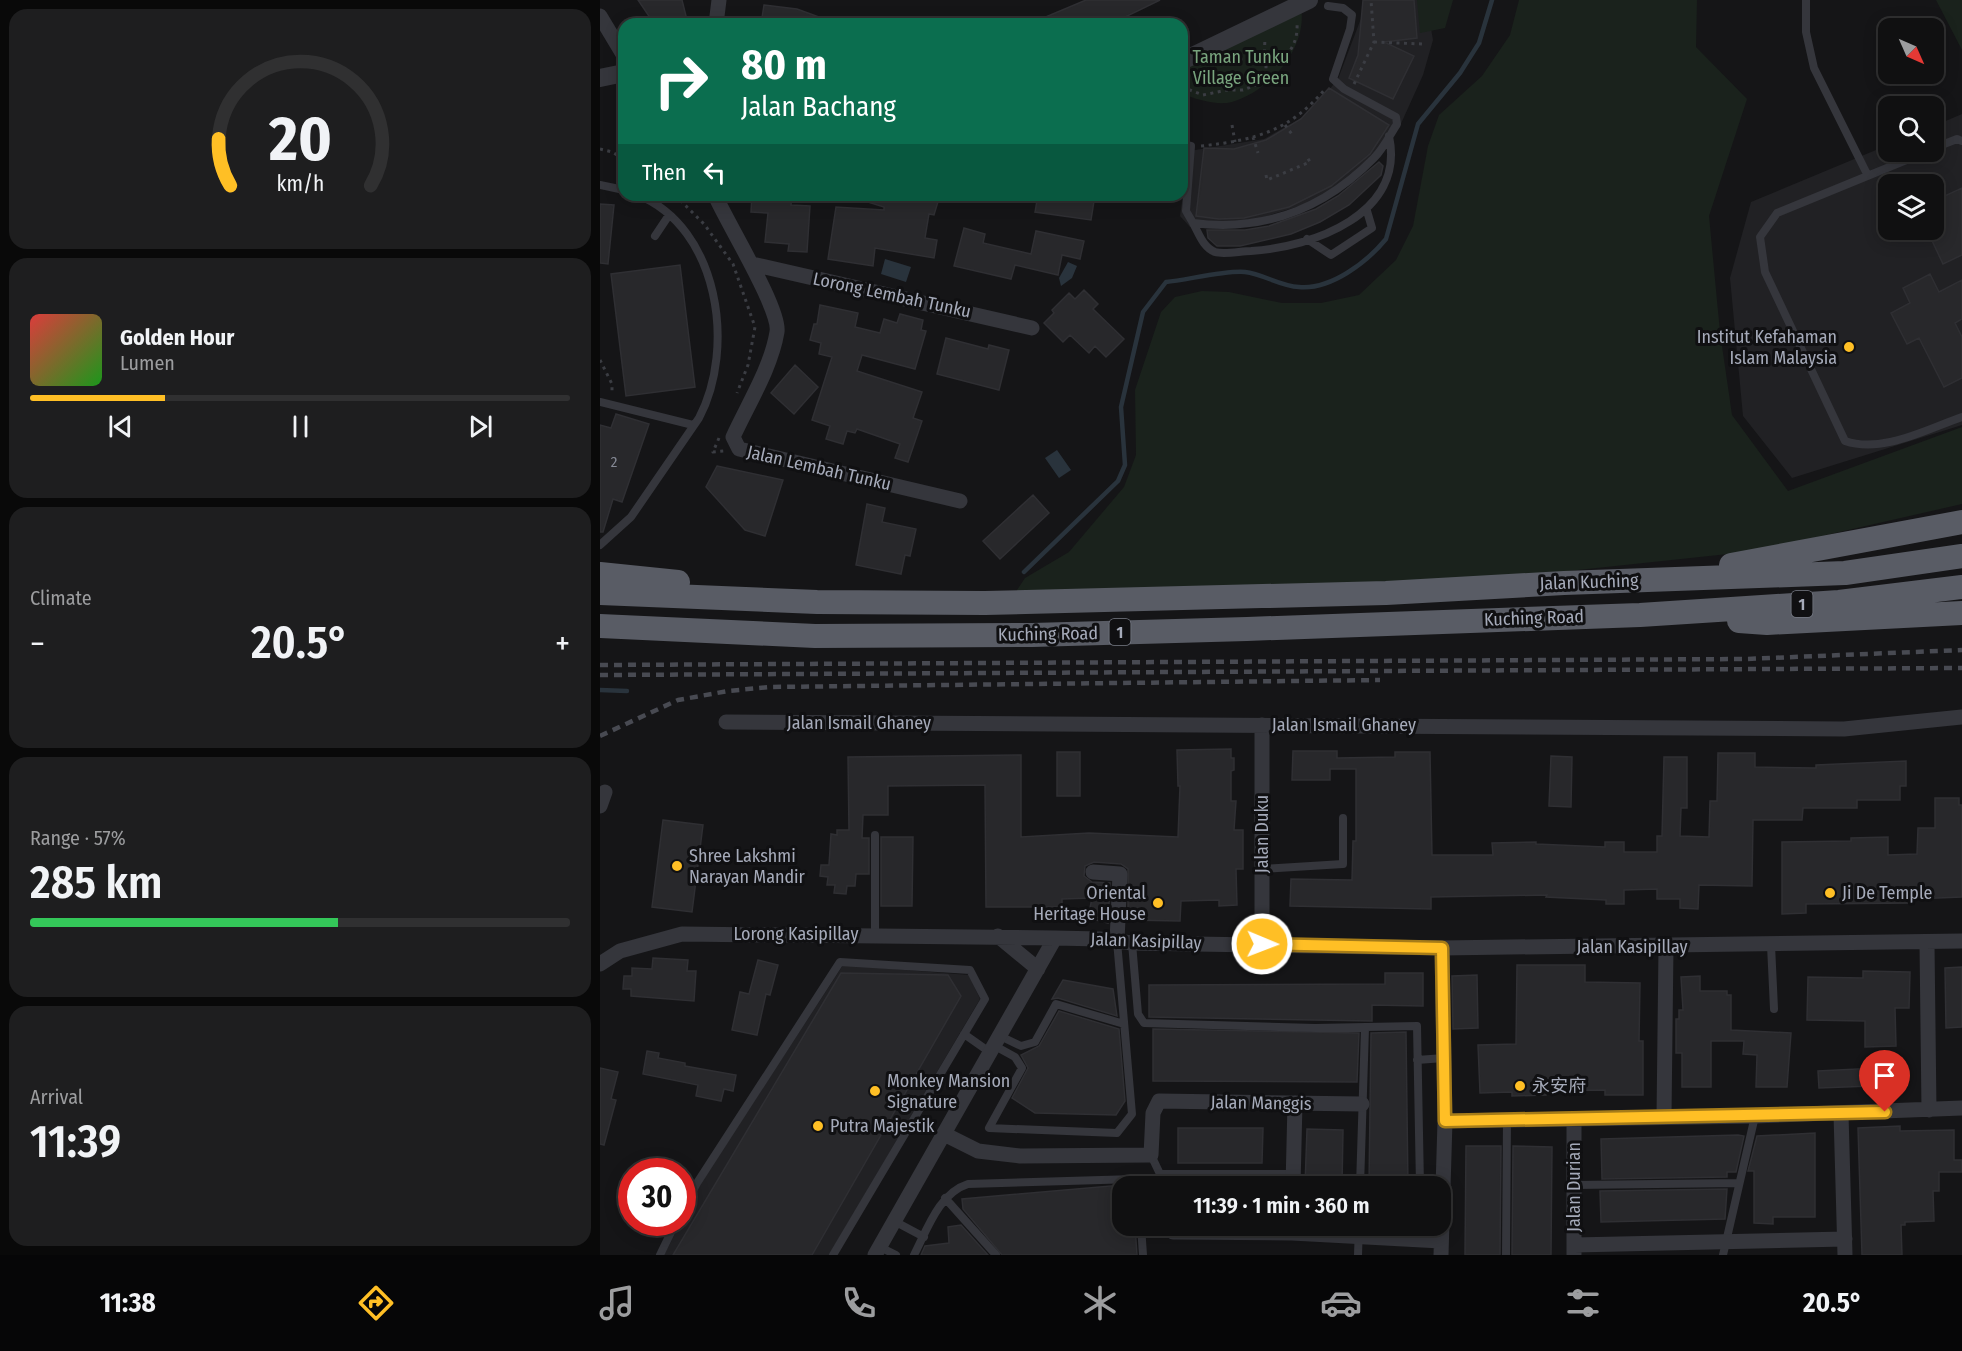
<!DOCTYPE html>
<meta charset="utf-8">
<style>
:root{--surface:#101011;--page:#1e1e1f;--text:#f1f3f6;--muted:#9c9d9f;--line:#303031;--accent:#ffbf25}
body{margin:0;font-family:"Fira Sans Condensed","Noto Sans SC",sans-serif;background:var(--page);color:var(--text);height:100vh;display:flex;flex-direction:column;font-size:22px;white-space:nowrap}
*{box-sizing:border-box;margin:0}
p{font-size:20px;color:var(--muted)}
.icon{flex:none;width:33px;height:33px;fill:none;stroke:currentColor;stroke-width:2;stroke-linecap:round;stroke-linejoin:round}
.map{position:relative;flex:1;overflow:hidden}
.panel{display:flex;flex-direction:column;gap:9px;padding:9px;background:#090909;width:600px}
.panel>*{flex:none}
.banner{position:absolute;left:18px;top:18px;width:570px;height:183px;border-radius:18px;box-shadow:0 3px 15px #0003,0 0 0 2px var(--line);background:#0b6e4f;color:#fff;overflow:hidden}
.needle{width:39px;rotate:135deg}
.tools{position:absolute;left:1278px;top:18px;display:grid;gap:12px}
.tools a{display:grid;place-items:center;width:66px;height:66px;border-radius:12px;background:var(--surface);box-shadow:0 3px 15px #0003,0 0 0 2px var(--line);font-size:30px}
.speed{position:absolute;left:18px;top:1158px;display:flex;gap:12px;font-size:30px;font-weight:700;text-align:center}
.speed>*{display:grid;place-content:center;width:78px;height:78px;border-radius:50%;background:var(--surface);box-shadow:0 3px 15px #0003,0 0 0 2px var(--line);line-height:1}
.speed .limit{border:9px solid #d22;background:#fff;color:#111}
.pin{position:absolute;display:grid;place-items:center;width:51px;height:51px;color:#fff;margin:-62px -26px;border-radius:50% 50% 50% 0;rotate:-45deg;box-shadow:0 0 6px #0007}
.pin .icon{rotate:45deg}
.me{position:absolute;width:66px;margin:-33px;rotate:91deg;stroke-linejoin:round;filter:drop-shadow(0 0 4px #0008)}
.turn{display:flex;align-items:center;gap:21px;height:126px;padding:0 24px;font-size:27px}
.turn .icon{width:78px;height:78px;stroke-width:2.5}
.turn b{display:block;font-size:42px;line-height:51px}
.then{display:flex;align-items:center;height:57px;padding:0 24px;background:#0003;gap:12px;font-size:22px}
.big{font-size:45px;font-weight:600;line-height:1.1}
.panel .widget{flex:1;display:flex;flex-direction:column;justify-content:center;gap:9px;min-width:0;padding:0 21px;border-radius:18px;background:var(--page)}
.panel .dial{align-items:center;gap:0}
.dial svg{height:156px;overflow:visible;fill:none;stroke:var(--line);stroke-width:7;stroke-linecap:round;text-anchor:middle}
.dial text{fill:var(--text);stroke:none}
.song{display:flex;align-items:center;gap:18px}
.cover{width:72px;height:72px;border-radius:9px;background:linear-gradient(135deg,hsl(0 70% 55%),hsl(120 70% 35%))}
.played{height:6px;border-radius:3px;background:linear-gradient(90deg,var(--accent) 25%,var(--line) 25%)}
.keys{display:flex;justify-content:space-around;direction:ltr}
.heat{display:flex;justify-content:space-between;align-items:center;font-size:33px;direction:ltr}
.charge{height:9px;border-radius:4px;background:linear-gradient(90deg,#34c759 57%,var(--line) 0)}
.trip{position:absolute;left:512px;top:1176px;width:339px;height:60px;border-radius:18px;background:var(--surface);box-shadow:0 3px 15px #0003,0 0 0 2px var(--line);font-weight:600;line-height:60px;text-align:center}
.menu{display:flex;height:96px;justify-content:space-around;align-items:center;background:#060607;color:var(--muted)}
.menu .icon{width:42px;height:42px}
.menu .on{color:var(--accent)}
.menu b{font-size:27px;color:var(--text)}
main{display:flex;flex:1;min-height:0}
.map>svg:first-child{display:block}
.built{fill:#212124;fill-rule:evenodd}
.green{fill:#1a221c}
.water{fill:#29333c}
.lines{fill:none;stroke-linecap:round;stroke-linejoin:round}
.stream{stroke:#29333c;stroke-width:4.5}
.building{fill:#28282b;stroke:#2f2f33;stroke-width:1.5}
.path{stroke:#3b3d43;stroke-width:3;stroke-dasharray:3 4.5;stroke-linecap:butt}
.service{stroke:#35363c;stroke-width:8}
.minor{stroke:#35363c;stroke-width:15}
.tertiary{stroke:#35363c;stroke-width:18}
.trunk{stroke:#595c65;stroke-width:24}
.rail{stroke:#484a52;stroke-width:4.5;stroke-dasharray:8 6;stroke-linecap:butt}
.route-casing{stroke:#a67c18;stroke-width:15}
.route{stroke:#ffbf25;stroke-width:10}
.poi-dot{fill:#ffbf25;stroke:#101012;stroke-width:2}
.labels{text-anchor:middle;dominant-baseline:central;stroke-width:6;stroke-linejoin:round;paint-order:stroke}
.number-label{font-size:15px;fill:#858995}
.shield{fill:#101012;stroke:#787c87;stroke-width:1.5}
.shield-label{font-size:16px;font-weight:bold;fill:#a5aab9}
.park-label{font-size:18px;fill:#7aa67f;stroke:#101012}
.street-label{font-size:18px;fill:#a5aab9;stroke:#101012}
.poi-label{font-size:18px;fill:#a5aab9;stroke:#101012;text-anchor:start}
</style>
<main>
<section class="panel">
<div class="widget dial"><svg viewBox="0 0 100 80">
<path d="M14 69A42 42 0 1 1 86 69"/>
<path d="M14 69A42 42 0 0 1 8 45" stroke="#ffbf25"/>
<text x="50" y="56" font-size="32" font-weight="700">20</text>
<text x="50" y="72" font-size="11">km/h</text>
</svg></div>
<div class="widget">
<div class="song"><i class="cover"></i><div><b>Golden Hour</b><p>Lumen</p></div></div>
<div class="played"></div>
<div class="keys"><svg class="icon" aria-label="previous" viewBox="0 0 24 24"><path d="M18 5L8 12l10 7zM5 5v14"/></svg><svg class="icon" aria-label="pause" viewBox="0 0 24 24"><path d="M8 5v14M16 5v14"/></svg><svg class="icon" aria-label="next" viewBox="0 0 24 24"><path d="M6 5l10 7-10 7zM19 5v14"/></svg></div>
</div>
<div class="widget"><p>Climate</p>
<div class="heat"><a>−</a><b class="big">20.5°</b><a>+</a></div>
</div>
<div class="widget"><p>Range · 57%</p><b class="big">285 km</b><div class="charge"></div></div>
<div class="widget"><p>Arrival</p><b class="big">11:39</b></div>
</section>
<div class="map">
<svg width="1362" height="1255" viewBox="0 0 1362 1255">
<rect width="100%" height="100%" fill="#151517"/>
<path class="built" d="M768 0H826L833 40 823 75 799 128 753 177 716 201 641 224 590 227 580 216 589 151 664 139 710 113 738 79Z
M1362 114V425L1192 478 1143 416 1130 278 1151 202 1288 145V152H1334V126ZM1288 184H1334V230H1288Z
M243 965 369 975 380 999 229 1255H64L101 1183Z"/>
<path class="green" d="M817 0H853L845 28 820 33Z
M919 0H1097L1096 47 1147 99 1109 216 1120 332 1132 415 1188 491 1362 427V504L1156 551 884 580 415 593 425 578 469 552 524 487 536 455 535 390 561 312 575 297 602 291 629 292 682 303H721L759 295 796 260 813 226 828 146 839 115 882 76 910 35Z
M1336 0H1362V50Z
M701 7C708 48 670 91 632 102 617 106 596 99 582 94V67Z"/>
<path class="water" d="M285 259 311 267 306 282 281 274Z
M468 262 477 266 472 278 461 286 459 278Z
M457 450 471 470 459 478 445 458Z"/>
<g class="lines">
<path class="stream" d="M424 572 518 481 525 465 521 407 543 312 566 282C587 280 626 270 645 272 663 274 680 286 699 287 731 290 767 262 786 239L818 124 860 73 879 43 892 0
M0 690 27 691"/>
</g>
<path class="building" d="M38 0H82L88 24 53 22Z
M486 0H560L527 16 531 24H429Z
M763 0H814L817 38 784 42 814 56 793 99 749 78 758 55Z
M164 5 197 9 230 21V24H161Z
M729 88 789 125 770 154 731 186 689 207 644 218 619 219 596 216 604 148 634 149 666 140 701 119Z
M779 162 783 166 781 175 749 205 720 222 691 234 640 246H617L608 238 607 230H645L669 226 716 209 738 196Z
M1362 188V255L1343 264 1327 230H1334V201Z
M152 195H192L191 205 210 206 207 252 188 251 189 244 165 242 168 213 151 212Z
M256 195H340L334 215 329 214 325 238 337 240 334 258 275 248 273 266 228 259 236 207 284 210V207L255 198Z
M438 195H495L491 220 435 212Z
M0 204 14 205 8 264 0 263Z
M364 228 385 234 383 243 431 254 436 231 484 241 480 259 462 255 458 275 415 265 411 279 354 266Z
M80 265 95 387 26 396 11 274Z
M1330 274 1339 292 1362 280V319L1355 323 1362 337V378L1344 387 1319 338 1307 344 1291 313 1310 303 1303 288Z
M484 290 498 304 493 309 524 339 506 357 495 346 489 353 470 335 463 342 444 323 454 313 452 310 469 293 475 299Z
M220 305 258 313 255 327 280 333 284 319 297 323 300 314 323 320 321 330 326 331 315 369 262 355 257 371 322 392 313 418 322 421 308 462 295 458 300 444 257 429 255 433 247 431 243 444 226 439 230 426 212 420 232 357 219 354 221 343 210 340 214 324H217Z
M346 338 388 349 389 345 409 350 399 390 337 374Z
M195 365 218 387 194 414 171 393Z
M16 414 49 424 22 502 13 499 3 532H0V425L11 428Z
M117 466 183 480 165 536 145 530 106 487Z
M433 495 449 513 400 559 383 541Z
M267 504 285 508 282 522 316 529 310 556 305 555 301 574 256 565Z
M631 749V758H634V770L631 771V801H636L634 830H643V869H636L637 905 619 906V900L581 901 580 921 528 920V869L521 864 494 862 485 866 484 876 492 882 510 883 508 923 488 918 492 898 462 899V907H386L385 785 288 786V815H263L262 838H269V874H256L255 886H247L246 894 234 893 235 885H227L228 877 220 876 221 865H229L231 834 237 835V830H249L248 757 421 755V837L489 833 578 837 580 786H578L577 750Z
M693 751H737V758L795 757V752H830L832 855H893L892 843 936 842V844L1005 847V842H1024V852H1057V836H1062L1064 757H1087V808H1081L1080 836 1109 837 1110 801H1117L1118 753H1155V767L1216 768V765L1306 761V786H1300V800H1257V808H1203L1202 820H1153L1152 886 1099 885 1098 909 1080 908V899H1057V889L1024 890V904H1006V900L946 897 947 895 831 897V909L690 906 691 879 752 880 753 841H756V769H730V780H692Z
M457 752H480V796H457Z
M951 756 972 757 971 807 949 806Z
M1335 798H1359V805H1362V897L1313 899V903L1206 904V913L1182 914V842L1251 841V838L1288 837V855L1317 854 1318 828H1335Z
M63 820 103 825 92 912 52 907Z
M281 837H313L312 906H281Z
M53 958 88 960 87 971H96L94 1001 31 996V989H23L24 976H32V968L52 969Z
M158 960 178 965 170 995 166 994 157 1035 132 1030 140 992 149 994Z
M917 965H985V982L1040 983 1039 1041H1043V1095H1005V1090L946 1091V1095L912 1096V1092L880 1093 878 1045 916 1044Z
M1362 967V1027L1346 1028 1345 968Z
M1263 971 1310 972 1309 1008H1295L1296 1046 1265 1047V1021L1207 1020 1208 977 1263 978Z
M241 973 348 975 361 996 212 1255H73Z
M785 973H823V1006L772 1005V1021L549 1017V985L785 984Z
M877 975 878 1028 853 1029 852 976Z
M1100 976V991H1127V995H1131V1030L1191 1033 1187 1087H1156L1157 1055 1143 1054 1144 1041H1111V1087H1082V1053H1076V1019H1079V1010H1083L1081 977Z
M463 980 513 989 517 1016 458 998 452 999Z
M459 1011 519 1029 525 1101 516 1115 435 1113 412 1098 428 1068 421 1055 439 1046Z
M553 1029 759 1033 757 1082 553 1081Z
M806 1032 808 1186H769L771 1033Z
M47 1051 59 1053 58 1058 85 1063V1066L136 1075 133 1091 124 1089 121 1101 96 1096 98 1085 43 1074Z
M1298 1067V1085L1219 1088 1218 1071Z
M0 1068 18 1072 11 1099 16 1100 4 1145 0 1144Z
M1300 1126V1131L1354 1130V1160H1362V1172H1339V1191H1333L1334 1221 1305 1222V1225H1301L1302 1255H1262L1258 1128Z
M578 1128H663L662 1163H578Z
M707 1129 743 1130 742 1186H705Z
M1215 1133V1217H1173V1224L1154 1223V1171H1148L1157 1136Z
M1138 1135 1144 1136 1136 1172H1127V1177L1002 1179 1001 1139Z
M866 1146H901L900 1255H865Z
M913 1146 952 1147 951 1255H912Z
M522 1185V1226H535L537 1255H402L363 1209 362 1199Z
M1127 1189 1125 1219 1001 1222 1000 1191Z
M361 1225 388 1255H321L325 1246 349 1243 348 1227Z"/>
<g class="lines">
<path class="path" d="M774 42 822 44
M664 60 665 38
M667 63 677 64C691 53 698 41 697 23
M754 84 774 42 771 0
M582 87 603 95 627 90H643L656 85 666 74V63L653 57 615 64
M587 89 585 82 589 75
M632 125 635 142
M685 125 694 137
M653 137 658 153
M601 146C656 140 690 131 726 88
M0 149 12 152 24 159
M666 175 667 180 710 162 707 157
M75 195 104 224 133 264 155 327 148 365 137 393
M0 360 12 384V394
M119 438 113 452 124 451"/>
<path class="service" d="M1206 0V32L1214 68 1267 174
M582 144 591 146 586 211 593 223C664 232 724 209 774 158 783 149 790 135 797 124L796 117 744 89 733 79 750 29 752 15 743 8 728 6
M1334 148 1357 139 1362 141
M1326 152 1177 213 1160 237 1165 272 1245 441C1282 454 1327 429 1362 417
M0 185 24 190
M593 223C599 234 603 247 615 252 624 255 641 251 651 251 713 247 806 214 789 136
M55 236 69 215
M707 239 731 255 772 228 767 211
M0 402 93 425
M0 545 31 517 99 418C136 348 119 228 38 195
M275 835V935
M662 869 743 864V818
M532 943 538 1014 544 1023 715 1028 817 1026 820 1186
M1171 945 1174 1009
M364 1034 391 1053
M400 1036 421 1046 435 1042 456 1004 524 1024
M395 1046 415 1057 422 1068 389 1128 517 1133 532 1114 517 941
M817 1060 844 1058
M551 1155 560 1174V1186
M560 1174H693
M974 1185 1139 1183
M760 1186 765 1028
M345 1198 396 1255
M82 1211 97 1183 240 962 370 970 385 999 233 1255
M294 1221 324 1237
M541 1226 543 1255
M280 1247 296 1255
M60 1255 76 1222
M314 1255C327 1230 339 1193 368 1184L535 1179 538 1186
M758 1255 759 1226
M906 1255 907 1120
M1123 1255 1155 1116"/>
<path class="minor" d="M0 16 24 56
M116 24 119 0
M115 195C126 221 181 310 177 332 171 368 148 404 133 437L139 449 360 501
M152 264 432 328
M126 722 1244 729 1362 717
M0 806 5 792
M493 872 520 874 517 941
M398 936 438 969
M662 943V725
M1327 944 1329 1110
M0 964 20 951 82 934 455 938
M1241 1114 1245 1255
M1064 1117 1066 947
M974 1119V1254
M845 1121 1155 1116 1362 1108
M344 1134 378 1151 420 1156 551 1155 553 1113 559 1101 762 1104
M693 1186 695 1103
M573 1232 692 1233 841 1241
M974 1245 1245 1239
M275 1255 455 938 500 939 532 943 842 948 1362 941
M841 1255 845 1121 842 948"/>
<path class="tertiary" d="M582 61 709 0
M0 78 24 73"/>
<path class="trunk" d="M1131 565 1362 522
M0 574 78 582
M0 593 217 602 385 603 786 593 964 583 1245 573 1362 556
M1139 621 1167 623 1362 613
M0 626 215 636 432 635 647 629 1040 615 1239 602 1362 587"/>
<path class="rail" d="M0 665 1146 659 1362 650
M0 675 1362 668
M0 736 78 700 128 691 170 687 780 680"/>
</g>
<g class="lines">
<defs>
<path id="route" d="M662 944 842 948 845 1121 1285 1112"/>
</defs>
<use href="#route" class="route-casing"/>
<use href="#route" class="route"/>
</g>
<g class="poi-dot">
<circle cx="1249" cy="347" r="6"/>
<circle cx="77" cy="866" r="6"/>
<circle cx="1230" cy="893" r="6"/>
<circle cx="558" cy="903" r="6"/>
<circle cx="920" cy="1086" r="6"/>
<circle cx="275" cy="1091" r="6"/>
<circle cx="218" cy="1126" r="6"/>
</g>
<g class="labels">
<g class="number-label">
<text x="14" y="462">2</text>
</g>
<g class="shield">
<rect x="1191.5" y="591" width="21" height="26" rx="4.5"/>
<rect x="509.5" y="619" width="21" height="26" rx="4.5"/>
</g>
<g class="shield-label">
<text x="1202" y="604">1</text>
<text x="520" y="632">1</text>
</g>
<g class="park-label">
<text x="641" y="57">Taman Tunku<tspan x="641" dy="21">Village Green</tspan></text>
</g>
<g class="street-label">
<text transform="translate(292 295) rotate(12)">Lorong Lembah Tunku</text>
<text transform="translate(219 468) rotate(13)">Jalan Lembah Tunku</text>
<text transform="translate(989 582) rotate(-2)">Jalan Kuching</text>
<text transform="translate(934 618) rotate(-2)">Kuching Road</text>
<text transform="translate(448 634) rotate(-1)">Kuching Road</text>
<text x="259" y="723">Jalan Ismail Ghaney</text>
<text x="744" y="725">Jalan Ismail Ghaney</text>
<text transform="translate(662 834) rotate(-90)">Jalan Duku</text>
<text x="196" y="934">Lorong Kasipillay</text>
<text transform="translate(546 941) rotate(2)">Jalan Kasipillay</text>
<text x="1032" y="947">Jalan Kasipillay</text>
<text transform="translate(661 1103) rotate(1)">Jalan Manggis</text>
<text transform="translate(974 1187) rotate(-90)">Jalan Durian</text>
</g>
<g class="poi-label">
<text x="1237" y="337" text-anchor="end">Institut Kefahaman<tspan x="1237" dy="21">Islam Malaysia</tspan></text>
<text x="89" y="856">Shree Lakshmi<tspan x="89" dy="21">Narayan Mandir</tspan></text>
<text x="546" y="893" text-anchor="end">Oriental<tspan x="546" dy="21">Heritage House</tspan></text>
<text x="1242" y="893">Ji De Temple</text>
<text x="287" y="1081">Monkey Mansion<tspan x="287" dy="21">Signature</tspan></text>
<text x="932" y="1086">永安府</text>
<text x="230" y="1126">Putra Majestik</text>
</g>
</g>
</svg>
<div class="tools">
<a><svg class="needle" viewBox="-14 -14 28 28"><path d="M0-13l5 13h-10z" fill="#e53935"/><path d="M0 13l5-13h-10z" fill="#9c9d9f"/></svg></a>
<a><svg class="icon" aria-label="search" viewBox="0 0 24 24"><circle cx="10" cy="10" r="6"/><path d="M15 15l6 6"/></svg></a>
<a><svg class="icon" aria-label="layers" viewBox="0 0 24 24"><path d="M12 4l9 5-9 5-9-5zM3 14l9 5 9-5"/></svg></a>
</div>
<div class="speed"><div class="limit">30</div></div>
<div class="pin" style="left:1285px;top:1112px;background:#d93025"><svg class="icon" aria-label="arrive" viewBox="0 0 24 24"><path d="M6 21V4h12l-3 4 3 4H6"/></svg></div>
<svg class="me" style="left:662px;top:944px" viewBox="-20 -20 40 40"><circle r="17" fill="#ffbf25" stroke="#fff" stroke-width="3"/><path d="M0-11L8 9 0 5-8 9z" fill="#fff"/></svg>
<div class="trip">11:39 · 1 min · 360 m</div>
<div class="banner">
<div class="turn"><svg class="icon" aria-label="right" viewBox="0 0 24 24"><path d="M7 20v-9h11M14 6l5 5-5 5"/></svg><div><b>80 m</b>Jalan Bachang</div></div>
<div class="then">Then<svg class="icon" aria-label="left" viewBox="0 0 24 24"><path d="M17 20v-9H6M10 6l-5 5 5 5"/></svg></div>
</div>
</div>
</main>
<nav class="menu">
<b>11:38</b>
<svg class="icon on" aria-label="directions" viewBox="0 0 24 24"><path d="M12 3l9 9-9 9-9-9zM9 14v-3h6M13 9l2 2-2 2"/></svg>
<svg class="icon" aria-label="music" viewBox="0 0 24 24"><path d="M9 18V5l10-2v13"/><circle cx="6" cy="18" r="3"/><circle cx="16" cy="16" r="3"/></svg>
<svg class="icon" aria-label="phone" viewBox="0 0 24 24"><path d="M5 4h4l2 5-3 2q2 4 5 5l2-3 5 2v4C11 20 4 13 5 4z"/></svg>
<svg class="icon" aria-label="climate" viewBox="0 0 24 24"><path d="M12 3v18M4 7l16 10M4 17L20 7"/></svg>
<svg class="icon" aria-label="car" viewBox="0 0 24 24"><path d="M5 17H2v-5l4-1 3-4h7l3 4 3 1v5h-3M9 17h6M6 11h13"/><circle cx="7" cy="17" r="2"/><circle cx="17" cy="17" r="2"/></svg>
<svg class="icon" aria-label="filters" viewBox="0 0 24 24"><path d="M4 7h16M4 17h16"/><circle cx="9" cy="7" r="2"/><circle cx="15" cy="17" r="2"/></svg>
<b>20.5°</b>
</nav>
